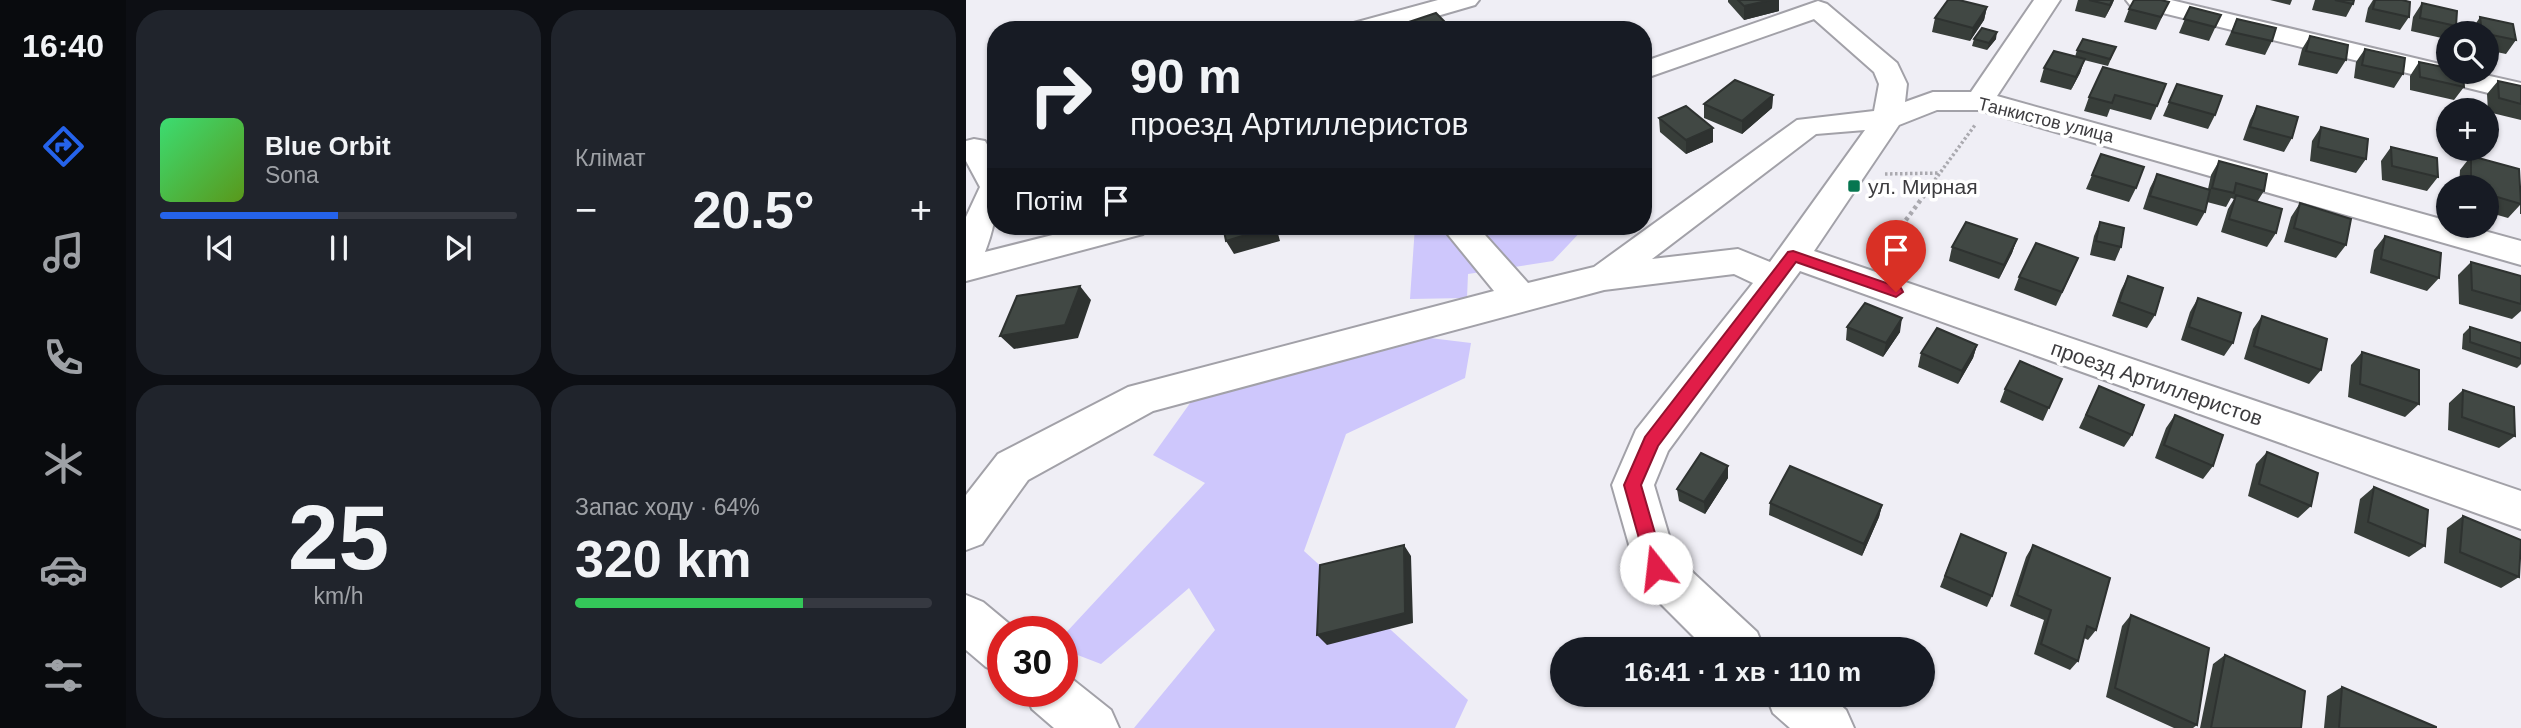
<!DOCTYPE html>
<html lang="uk">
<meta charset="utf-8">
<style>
:root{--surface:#171b24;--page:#20242c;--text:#f1f3f6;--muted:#9ea1a6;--line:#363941;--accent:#2563eb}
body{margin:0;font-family:Arial,sans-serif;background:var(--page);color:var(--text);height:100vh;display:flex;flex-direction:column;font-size:26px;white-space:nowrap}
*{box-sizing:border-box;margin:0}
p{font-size:23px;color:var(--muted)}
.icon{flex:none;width:38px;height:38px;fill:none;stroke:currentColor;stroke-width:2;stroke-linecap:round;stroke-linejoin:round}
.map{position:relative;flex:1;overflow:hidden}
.sheet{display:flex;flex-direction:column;gap:10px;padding:10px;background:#0d0f14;width:840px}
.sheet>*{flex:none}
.banner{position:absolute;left:21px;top:21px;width:665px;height:214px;border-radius:28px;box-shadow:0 2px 5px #0004;background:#171b24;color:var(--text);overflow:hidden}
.controls{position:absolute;left:1470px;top:21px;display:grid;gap:14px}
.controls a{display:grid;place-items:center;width:63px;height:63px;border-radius:50%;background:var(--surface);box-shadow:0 2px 5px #0004;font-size:35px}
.speed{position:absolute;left:21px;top:616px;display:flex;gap:14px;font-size:35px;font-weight:700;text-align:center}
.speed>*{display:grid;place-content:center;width:91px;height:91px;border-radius:50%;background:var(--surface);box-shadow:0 2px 5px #0004;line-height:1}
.speed .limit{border:10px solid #d22;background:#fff;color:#111}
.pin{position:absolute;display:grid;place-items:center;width:60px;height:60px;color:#fff;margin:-72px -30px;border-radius:50% 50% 50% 0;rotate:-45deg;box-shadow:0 0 7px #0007}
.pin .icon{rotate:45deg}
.me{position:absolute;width:77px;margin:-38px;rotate:344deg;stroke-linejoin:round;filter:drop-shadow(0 0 5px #0008)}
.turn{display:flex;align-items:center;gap:24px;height:147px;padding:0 28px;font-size:32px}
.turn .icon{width:91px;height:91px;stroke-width:2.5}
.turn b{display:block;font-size:49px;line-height:60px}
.then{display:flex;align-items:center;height:66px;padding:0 28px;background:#0003;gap:14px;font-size:26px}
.big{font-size:52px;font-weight:700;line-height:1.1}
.sheet .card{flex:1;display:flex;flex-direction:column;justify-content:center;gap:10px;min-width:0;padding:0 24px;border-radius:28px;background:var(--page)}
.sheet .dial{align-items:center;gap:0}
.dial b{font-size:91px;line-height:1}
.song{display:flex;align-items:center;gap:21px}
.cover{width:84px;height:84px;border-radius:10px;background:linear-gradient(135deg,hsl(140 70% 55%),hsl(90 70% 35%))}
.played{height:7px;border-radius:4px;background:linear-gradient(90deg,var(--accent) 50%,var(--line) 50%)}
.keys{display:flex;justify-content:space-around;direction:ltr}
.heat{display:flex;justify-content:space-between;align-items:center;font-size:38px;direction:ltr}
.charge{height:10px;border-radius:5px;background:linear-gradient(90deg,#34c759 64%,var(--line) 0)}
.sheet .tiles{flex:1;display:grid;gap:10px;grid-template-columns:repeat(2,1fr)}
.trip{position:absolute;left:584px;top:637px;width:385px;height:70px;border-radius:35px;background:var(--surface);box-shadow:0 2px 5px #0004;font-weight:700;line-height:70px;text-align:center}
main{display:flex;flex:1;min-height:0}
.tab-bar{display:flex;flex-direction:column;width:126px;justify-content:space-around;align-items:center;background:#090b0e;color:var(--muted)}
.tab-bar .icon{width:49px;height:49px}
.tab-bar .selected{color:var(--accent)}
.tab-bar b{font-size:32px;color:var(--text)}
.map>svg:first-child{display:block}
.green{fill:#cec7fc}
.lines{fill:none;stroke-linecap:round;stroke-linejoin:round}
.minor-casing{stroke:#a2a1a8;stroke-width:4}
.path-far1{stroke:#aaa9af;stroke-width:3.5;stroke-dasharray:2.5 2.5;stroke-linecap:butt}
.path{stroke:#aaa9af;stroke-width:4.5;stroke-dasharray:3.5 3.5;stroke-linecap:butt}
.minor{fill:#fff;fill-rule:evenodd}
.wall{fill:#383e3a}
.shaded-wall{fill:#2e3230}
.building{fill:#414844;stroke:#2e3230;stroke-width:2}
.route{fill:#e11d48;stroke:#92132f;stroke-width:2}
.poi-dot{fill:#067650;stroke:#fff;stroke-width:2.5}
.labels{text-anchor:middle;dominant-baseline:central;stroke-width:7;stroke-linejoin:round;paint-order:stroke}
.far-street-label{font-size:18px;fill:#3d3c3f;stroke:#fff}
.poi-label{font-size:21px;fill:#3d3c3f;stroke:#fff;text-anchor:start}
.street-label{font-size:21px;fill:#3d3c3f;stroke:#fff}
</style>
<main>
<nav class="tab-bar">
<b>16:40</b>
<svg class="icon selected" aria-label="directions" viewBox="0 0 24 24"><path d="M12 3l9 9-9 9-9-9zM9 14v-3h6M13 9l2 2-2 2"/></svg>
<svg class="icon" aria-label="music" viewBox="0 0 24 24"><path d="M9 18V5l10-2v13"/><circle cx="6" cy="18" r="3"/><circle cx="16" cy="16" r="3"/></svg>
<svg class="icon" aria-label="phone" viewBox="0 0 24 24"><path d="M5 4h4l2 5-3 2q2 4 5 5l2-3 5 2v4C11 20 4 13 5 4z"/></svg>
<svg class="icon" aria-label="climate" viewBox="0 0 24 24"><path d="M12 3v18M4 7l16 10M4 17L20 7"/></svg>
<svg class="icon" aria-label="car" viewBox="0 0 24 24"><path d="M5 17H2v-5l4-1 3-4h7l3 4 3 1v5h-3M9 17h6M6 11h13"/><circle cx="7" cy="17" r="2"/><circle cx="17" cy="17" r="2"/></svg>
<svg class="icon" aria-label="filters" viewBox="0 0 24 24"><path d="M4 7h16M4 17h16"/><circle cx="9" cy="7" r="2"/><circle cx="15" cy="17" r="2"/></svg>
</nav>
<section class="sheet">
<div class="tiles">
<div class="card">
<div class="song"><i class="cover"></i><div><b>Blue Orbit</b><p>Sona</p></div></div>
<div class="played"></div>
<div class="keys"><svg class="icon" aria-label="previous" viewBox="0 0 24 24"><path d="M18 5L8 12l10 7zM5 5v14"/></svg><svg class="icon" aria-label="pause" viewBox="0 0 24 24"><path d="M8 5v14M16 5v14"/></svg><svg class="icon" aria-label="next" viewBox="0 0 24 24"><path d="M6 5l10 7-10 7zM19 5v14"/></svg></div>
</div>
<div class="card"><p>Клімат</p>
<div class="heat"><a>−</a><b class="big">20.5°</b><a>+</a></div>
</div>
<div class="card dial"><b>25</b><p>km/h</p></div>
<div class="card"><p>Запас ходу · 64%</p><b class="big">320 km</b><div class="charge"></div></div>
</div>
</section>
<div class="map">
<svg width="1555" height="728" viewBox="0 0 1555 728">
<rect width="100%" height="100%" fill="#efeef5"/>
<path class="green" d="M449 226H620L587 261 502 274 501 298 444 299Z
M464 338 505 343 499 378 380 434 338 551 502 700 489 728H168L249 630 223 588 135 664 96 649V637L239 483 187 455 232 392Z"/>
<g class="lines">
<defs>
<path id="minor" d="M472 0H513L509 5 423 30H380L384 24Z
M1068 0H1094L1031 96 1482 221V226H1500L1555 241V265L1013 110H971L933 125 848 251 1555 491V529L834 271 702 451 688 485 709 556 791 632 798 649H740L674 583 646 485 670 430 787 283 768 274 638 290 187 411 62 480 16 544 0 550V495L32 454 162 387 528 291 475 226H511L562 283 628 267 831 120 908 111 913 84 908 72 848 19 677 79V62L852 1 861 4 931 63 941 84 939 102 967 92H1005ZM899 130 804 262 772 249 686 259 850 134Z
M1160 0H1205L1482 66V72H1506L1555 83V101L1164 5Z
M8 139 19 141C39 172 32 219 19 252L122 226H182L177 234 0 281V217L14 187 0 161V141Z
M0 595 17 602 53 632H37V674L20 667 0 650Z
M96 671 145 710 153 728H88L66 709 59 691H96Z
M800 695H863L880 710 888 728H824L807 713Z"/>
</defs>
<use href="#minor" class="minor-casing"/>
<path class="path-far1" d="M919 174 974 173
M963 188 1009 125"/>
<path class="path" d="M948 267 923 243 965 186"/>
<use href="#minor" class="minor"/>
</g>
<path class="wall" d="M762 0H813V11L778 20 762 2Z
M1112 0H1148L1139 18 1109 11Z
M1304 0H1326L1324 5Z
M1349 0H1388L1387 4 1380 17 1346 10Z
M1407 0H1436L1443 17 1434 30 1399 22 1402 8Z
M1203 2 1190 30 1158 22 1163 9Z
M1456 3 1490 26 1484 33H1482V36L1480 39 1445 31 1447 17Z
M1021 7 1018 20 1004 41 966 32 969 18Z
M1224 7 1255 15 1243 41 1213 33Z
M1514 17 1550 40 1540 54 1521 50V33H1505V31Z
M1271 19 1306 41 1299 55 1259 45Z
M1344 36 1380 60 1371 74 1332 65 1336 49Z
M1008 39H1030L1021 50 1006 46Z
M1399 49 1437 74 1428 88 1388 78 1390 62Z
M1111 50 1147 54 1142 66 1118 60 1114 73 1105 90 1074 82 1078 68 1109 57Z
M1453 62 1498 87 1488 100 1444 90V76Z
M1137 67 1191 106 1185 120 1144 109 1141 117 1118 111 1123 97Z
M1532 81 1555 86V120L1522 112 1521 94Z
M1211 84 1249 115 1242 129 1197 116Z
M807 95 806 108 776 134 738 118V104Z
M1291 106 1326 138 1318 152 1277 140 1284 120Z
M693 118 747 128V142L720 154 694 132Z
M1355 127 1400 159 1390 173 1344 161 1346 141Z
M1425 147 1472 177 1461 191 1416 180 1415 161Z
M1505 156 1554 190 1555 189V214H1554V205L1542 218 1521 212V187H1493L1494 170Z
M1253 161 1298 191 1291 202 1310 233 1301 247 1255 232 1262 209 1268 199 1265 198 1260 207 1241 202 1239 212 1231 226 1177 209 1184 188 1191 174 1242 189 1245 175Z
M1126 175 1170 188 1163 202 1120 189Z
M1334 203 1380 245 1370 258 1318 242 1325 217Z
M1134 222 1155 247 1149 261 1124 255 1128 236Z
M1419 236 1473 278 1461 291 1404 273 1408 250Z
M1051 239 1046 253 1033 279 983 261 986 247Z
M1505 262 1555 276V311L1546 319 1493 304 1492 275Z
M1106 272 1090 306 1048 290 1053 277Z
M1162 276 1189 315 1181 328 1146 316 1155 290Z
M1232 298 1267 343 1258 356 1215 340 1224 312Z
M1296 316 1355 370 1343 384 1278 359 1287 329Z
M881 327 934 332 917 357 880 340Z
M1504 327 1555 343V364L1551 368 1496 349 1497 334Z
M1011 345 1007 358 992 384 952 367 955 353Z
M1396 352 1453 404 1439 417 1382 397 1385 365Z
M1096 379 1077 421 1034 402 1039 389Z
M1133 386 1166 435 1158 447 1113 428Z
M1497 390 1549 436 1533 448 1482 430 1483 403Z
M1209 415 1247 466 1237 479 1189 458 1200 428Z
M1301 452 1345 506 1332 518 1282 496 1290 464Z
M762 478 739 514 713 501 711 489Z
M1408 487 1459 546 1443 557 1388 533 1394 499Z
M804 503 916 505 913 517 896 556 803 515Z
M1497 516 1553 577 1535 588 1478 563 1481 528Z
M995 534 1026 596 1021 607 974 587Z
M1067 545 1130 630 1122 640 1118 638 1112 661 1104 670 1068 654 1078 620 1044 606 1060 557Z
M1165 615 1231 725 1227 728H1208L1140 697 1156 626Z
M1259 655 1335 728H1234L1247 664Z
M1376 687 1470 728H1358L1361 696Z"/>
<path class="shaded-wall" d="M805 0H813V11L778 20V6Z
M1146 0H1148L1146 5 1139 18Z
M1021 7 1018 20 1004 41 1007 28Z
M482 25 484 30H469Z
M1031 32 1030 39 1021 50 1023 43Z
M1119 59 1114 73 1105 90 1110 77Z
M807 95 806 108 776 134V121Z
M747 128V142L720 154V140Z
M306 226H310L314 241 268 254 260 241Z
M1051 239 1046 253 1033 279 1038 265Z
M114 286 125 300 112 338 48 349 34 336Z
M936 318 934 332 917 357 920 343Z
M1011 345 1007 358 992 384 996 371Z
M762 466V478L739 514 738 502Z
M916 505 913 517 896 556 898 544Z
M438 545 445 556 447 623 361 645 351 635Z"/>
<path class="building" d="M772 0H805L778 6Z
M982 0H993L1021 7 1007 28 969 18Z
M1123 0H1146L1144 5Z
M1168 0H1195L1203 2 1195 17 1163 9Z
M1369 0H1388L1387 4Z
M1409 0H1436L1444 2 1443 17 1407 9Z
M1456 3 1491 11 1490 26 1454 18Z
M1224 7 1255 15 1249 27 1218 19Z
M470 13 482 25 469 30H419Z
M1514 17 1547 24 1550 40 1516 33Z
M1271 19 1310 28 1306 41 1266 32Z
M1016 28 1031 32 1023 43 1008 39Z
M1344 36 1382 45 1380 60 1340 51Z
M1117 39 1150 47 1144 59 1111 50Z
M1399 49 1439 58 1437 74 1396 65Z
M1088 51 1119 59 1110 77 1078 68Z
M1453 62 1482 68V72H1497L1498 87 1454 77Z
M1137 67 1200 84 1191 106 1149 95 1146 103 1123 97Z
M769 80 807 95 776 121 738 104Z
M1532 81 1555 86V104L1533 98Z
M1211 84 1256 96 1249 115 1203 102Z
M720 106 747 128 720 140 693 118Z
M1291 106 1332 117 1326 138 1284 127Z
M1355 127 1402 139 1400 159 1352 147Z
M1425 147 1471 158 1472 177 1426 166Z
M1135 154 1178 167 1170 188 1126 175Z
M1505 156 1553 169 1555 204 1521 194V187H1505Z
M1253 161 1301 174 1298 191 1270 183 1268 193 1246 188Z
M1191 174 1244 190 1239 212 1184 196Z
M1270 195 1316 209 1310 233 1263 219Z
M1334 203 1385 219 1380 245 1328 228Z
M1000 222 1051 239 1038 265 986 247Z
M1134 222 1158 228 1155 247 1130 241Z
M257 226H306V227L260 241Z
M1419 236 1475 253 1473 278 1415 259Z
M1070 243 1112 258 1096 292 1053 277Z
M1505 262 1555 276V304L1506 290Z
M1162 276 1197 288 1189 315 1153 302Z
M114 286 99 325 34 336 51 296Z
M1232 298 1275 313 1267 343 1223 327Z
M899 303 936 318 920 343 881 327Z
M1296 316 1361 339 1355 370 1288 346Z
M1504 327 1555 343V359L1504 342Z
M971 328 1011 345 996 371 955 353Z
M1396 352 1453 370V404L1394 384Z
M1054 361 1096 379 1083 408 1039 389Z
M1133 386 1178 405 1166 435 1120 415Z
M1497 390 1548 407 1549 436 1496 417Z
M1209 415 1257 435 1247 466 1198 445Z
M1301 452 1352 473 1345 506 1293 484Z
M735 453 762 466 738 502 711 489Z
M824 466 916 505 898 544 804 503Z
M1408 487 1462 510 1459 546 1402 522Z
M1497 516 1555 540 1553 577 1494 552Z
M995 534 1040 553 1026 596 979 576Z
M438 545 439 613 351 635 354 565Z
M1067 545 1144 578 1130 630 1121 626 1112 661 1075 644 1085 610 1051 595Z
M1165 615 1243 648 1231 725 1149 688Z
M1259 655 1339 691 1335 728H1245Z
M1376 687 1470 727V728H1373Z"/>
<path class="route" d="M827 251 935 288 937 292 930 297 830 262 692 446 675 485 699 568 696 574 690 576 683 574 658 485 679 437 822 252Z"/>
<rect class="poi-dot" x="881" y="179" width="14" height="14" rx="3.5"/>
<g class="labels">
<g class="far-street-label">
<text transform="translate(1080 120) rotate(14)">Танкистов улица</text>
</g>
<g class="poi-label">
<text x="902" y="186">ул. Мирная</text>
</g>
<g class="street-label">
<text transform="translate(1191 383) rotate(19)">проезд Артиллеристов</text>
</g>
</g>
</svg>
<div class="controls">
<a><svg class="icon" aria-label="search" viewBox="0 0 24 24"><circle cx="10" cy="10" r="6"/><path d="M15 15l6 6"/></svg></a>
<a>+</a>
<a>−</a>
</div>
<div class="speed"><div class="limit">30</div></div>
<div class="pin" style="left:930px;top:292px;background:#d93025"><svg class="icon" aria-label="arrive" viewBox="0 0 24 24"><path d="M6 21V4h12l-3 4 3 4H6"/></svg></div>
<svg class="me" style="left:690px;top:568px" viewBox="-20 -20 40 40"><circle r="19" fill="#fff"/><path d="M0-13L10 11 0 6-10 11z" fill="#e11d48"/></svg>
<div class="trip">16:41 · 1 хв · 110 m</div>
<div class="banner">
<div class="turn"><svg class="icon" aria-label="right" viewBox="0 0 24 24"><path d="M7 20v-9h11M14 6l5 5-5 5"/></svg><div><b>90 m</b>проезд Артиллеристов</div></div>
<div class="then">Потім<svg class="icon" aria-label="arrive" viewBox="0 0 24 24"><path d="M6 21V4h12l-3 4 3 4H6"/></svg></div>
</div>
</div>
</main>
